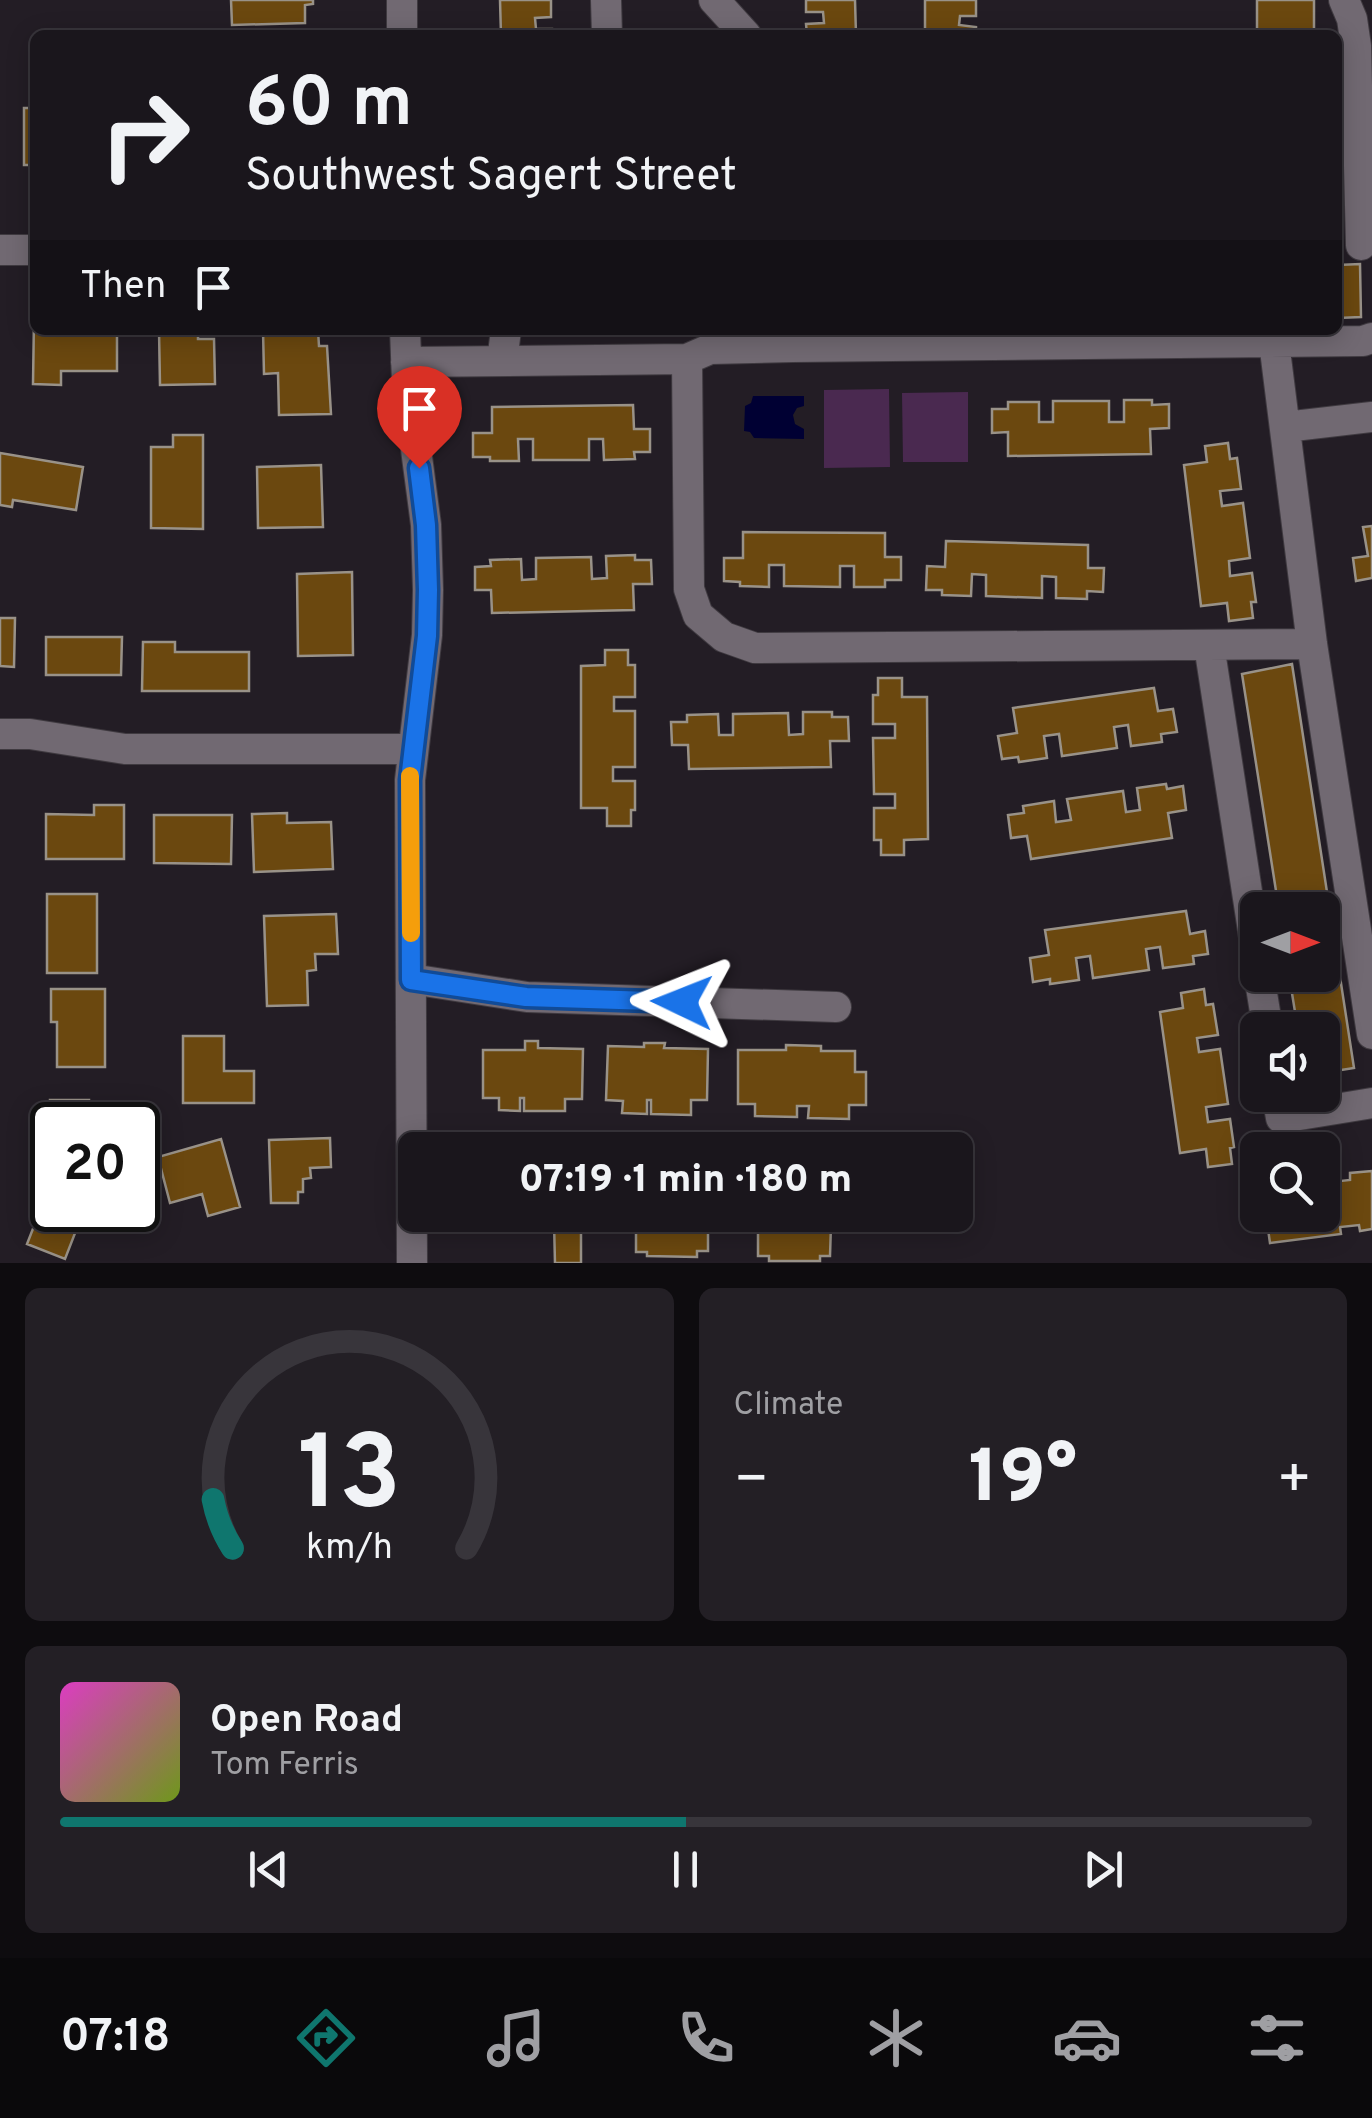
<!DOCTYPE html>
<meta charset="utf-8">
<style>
:root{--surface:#1a161c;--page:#231f25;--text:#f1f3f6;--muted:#9f9fa3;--line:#38353b;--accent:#0f766e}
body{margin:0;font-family:Overpass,sans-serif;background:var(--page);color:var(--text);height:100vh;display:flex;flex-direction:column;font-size:38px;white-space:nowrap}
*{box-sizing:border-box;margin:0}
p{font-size:32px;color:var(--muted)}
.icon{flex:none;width:55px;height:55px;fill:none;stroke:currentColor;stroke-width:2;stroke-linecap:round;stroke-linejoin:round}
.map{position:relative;height:1263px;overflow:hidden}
.side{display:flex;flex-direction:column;gap:25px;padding:25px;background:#0e0c0f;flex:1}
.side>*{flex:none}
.guide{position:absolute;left:30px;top:30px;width:1312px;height:305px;border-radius:15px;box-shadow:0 5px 25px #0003,0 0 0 2px var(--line);background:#1a161c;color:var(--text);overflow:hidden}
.needle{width:65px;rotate:90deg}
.tools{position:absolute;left:1240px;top:892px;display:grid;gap:20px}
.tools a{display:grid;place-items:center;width:100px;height:100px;border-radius:15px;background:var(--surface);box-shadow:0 5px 25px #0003,0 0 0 2px var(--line);font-size:50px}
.speed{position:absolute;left:30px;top:1102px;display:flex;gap:20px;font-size:50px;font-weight:700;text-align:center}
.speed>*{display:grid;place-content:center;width:130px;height:130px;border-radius:50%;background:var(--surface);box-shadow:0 5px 25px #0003,0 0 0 2px var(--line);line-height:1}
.speed .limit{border:5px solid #111;border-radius:15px;background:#fff;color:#111}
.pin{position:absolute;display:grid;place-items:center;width:85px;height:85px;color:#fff;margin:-102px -42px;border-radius:50% 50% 50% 0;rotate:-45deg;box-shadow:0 0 10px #0007}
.pin .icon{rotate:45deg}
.me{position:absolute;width:110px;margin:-55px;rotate:272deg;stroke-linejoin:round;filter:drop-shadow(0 0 8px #0008)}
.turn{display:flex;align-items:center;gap:35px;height:210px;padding:0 50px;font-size:45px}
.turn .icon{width:130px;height:130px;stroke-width:2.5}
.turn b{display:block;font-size:70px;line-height:85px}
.then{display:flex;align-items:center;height:95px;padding:0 50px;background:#0003;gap:20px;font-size:38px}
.big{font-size:75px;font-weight:800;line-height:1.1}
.side .widget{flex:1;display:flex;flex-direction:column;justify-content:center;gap:15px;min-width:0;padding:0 35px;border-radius:15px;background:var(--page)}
.side .dial{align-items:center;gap:0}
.dial svg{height:260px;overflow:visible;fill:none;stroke:var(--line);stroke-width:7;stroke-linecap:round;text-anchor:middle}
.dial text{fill:var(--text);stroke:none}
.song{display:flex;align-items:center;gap:30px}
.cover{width:120px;height:120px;border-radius:15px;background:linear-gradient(135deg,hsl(310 70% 55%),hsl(80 70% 35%))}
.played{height:10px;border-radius:5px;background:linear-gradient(90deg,var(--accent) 50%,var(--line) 50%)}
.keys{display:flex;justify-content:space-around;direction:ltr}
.heat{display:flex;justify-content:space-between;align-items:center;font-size:55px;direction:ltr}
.side .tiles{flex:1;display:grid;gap:25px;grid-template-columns:1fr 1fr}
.widget:last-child{grid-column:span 2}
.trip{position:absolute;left:398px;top:1132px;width:575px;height:100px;border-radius:15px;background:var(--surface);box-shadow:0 5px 25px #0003,0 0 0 2px var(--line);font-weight:800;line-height:100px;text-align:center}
.tabs{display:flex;height:160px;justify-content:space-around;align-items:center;background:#0a090b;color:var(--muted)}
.tabs .icon{width:70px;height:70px}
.tabs .current{color:var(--accent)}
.tabs b{font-size:45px;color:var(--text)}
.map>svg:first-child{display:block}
.green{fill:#4a2950}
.water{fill:#003}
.building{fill:#6b480f;stroke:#999288;stroke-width:2.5}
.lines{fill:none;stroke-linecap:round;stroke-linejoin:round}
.minor-casing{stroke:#3f3a40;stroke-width:32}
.minor{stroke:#716972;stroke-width:30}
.route-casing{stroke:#114b97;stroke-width:25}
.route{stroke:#1a73e8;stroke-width:18}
.slow{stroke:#f59e0b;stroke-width:18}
</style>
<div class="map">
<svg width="1372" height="1263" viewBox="0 0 1372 1263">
<rect width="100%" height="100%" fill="#231d25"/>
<path class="green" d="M889 389 890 467 824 468V390Z
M968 392V462H903L902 393Z"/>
<path class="water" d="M753 396H804V406L797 408 793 415 795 424 804 429V439L754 438 750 432 744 431 745 406 751 403Z"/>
<path class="building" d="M231 0H313V4L305 5V23L232 25Z
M500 0H551V17L535 18 536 29H552V35H501Z
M806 0H855L856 35H807L806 24 824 23 823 12H806Z
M925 0H976V16H960L959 25 976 27V35H925Z
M1257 0H1314V35H1257Z
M24 108H35V165H24Z
M1360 264 1361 317 1338 318V265Z
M34 319 35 330H72V332L117 330V371H61V385L33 384Z
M159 330H198V339H214L215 384 160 385Z
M263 330H318L319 346H327L331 414 279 415 278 373 264 374Z
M1124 400H1152V405L1169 404V428L1150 429 1151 454 1008 456V432L992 433V409H1008V402H1039V422H1053V401H1109V422H1124Z
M633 405 634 429H650V452H634L635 459 604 460 603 439H589V460H533V439H518L519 461H490V457H473V433H492V407Z
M173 435H203V529L151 528V447H173Z
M1228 443 1230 459 1237 458 1241 489 1220 491 1222 506 1243 503 1250 558 1229 561 1230 576 1252 573 1256 602H1251L1253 618 1229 621 1227 603 1201 606 1184 465 1207 462 1205 446Z
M0 453 83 467 76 510 13 500 12 507 0 505Z
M321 465 323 527 258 528 257 467Z
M1372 526V578L1356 581 1353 558 1368 556 1363 527Z
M743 532 885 533V557H901V580H885V587H854V566H840V587L784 586V565H769V587L740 586V582L724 581V558H743Z
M946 541 1088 545V568H1104L1103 592 1087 591V599L1056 598V577L1042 576V598L986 596V575L972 574 971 596 942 595V590H926L927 566 945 567Z
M635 555V560H651L652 584H633L634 610 492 613 491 590H475V567L491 566 490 560 521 559 522 580 536 579V558L591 557 592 579 607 578 606 556Z
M352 572 353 655 298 656 297 574Z
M0 618H15L14 667 0 666Z
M46 637H122L121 675H46Z
M143 642H175V652H249V691H142Z
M605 650H628V665H635V697H614V711H635V767H613V781H635V810H631V826H607V808H581V666L605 665Z
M1292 664 1354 1068 1322 1073V1030H1298L1289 975H1322V910H1279L1242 674Z
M878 678H902V697H927L928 839 904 840V855H881V840H874V808H895V794H874L873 738H895V724H873V695H878Z
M1154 688 1158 711 1173 709 1177 732 1161 734 1162 742 1131 746 1128 725 1114 727 1117 748 1062 756 1059 734 1044 736 1047 758 1019 762 1018 757 1002 759 998 736 1017 733 1013 708Z
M803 712H832V717H848L849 741H830L831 767 689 769 688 745H672L671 722H687V715L718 714 719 735H733V714L788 713 789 735 803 734Z
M1166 784 1167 789 1183 786 1186 810 1168 813 1172 838 1031 859 1027 836 1011 838 1008 815 1024 813 1023 806 1054 801 1056 822 1071 820 1067 799 1123 791 1126 812 1140 810 1137 788Z
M94 805H124V859H46V814L94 815Z
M287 813V823L331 822 333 869 254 872 252 814Z
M154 815H232L231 864 154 863Z
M47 894H97V973H47Z
M1186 911 1190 934 1205 931 1208 954 1193 956 1194 964 1163 968 1160 947 1146 949 1149 970 1093 978 1090 956 1076 958 1079 980 1050 984V979L1033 982 1030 958 1049 955 1045 930Z
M336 914 338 954H315L316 970 307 971 308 1005 267 1006 264 916Z
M51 989H105V1067H57V1022H51Z
M1204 989 1206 1005 1213 1004 1218 1035 1197 1038 1199 1052 1220 1049 1228 1104 1206 1107 1208 1122 1230 1119 1234 1147 1230 1148 1232 1164 1208 1167 1206 1149 1180 1153 1160 1012 1183 1008 1181 993Z
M183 1036H224V1071H254V1103H183Z
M525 1041H538V1048L583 1049 582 1099H565V1111H524V1098H520V1111L499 1110V1098H483V1050H525Z
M644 1043H665L664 1048 708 1049 707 1100H691V1115L651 1114V1100H647V1114L622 1113 623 1101 606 1100 608 1046 644 1047Z
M786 1045 821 1046V1051H855V1072H866V1105H849V1119L808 1118 809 1106H797V1117L755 1116V1104H738V1050H786Z
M50 1100H89V1125H52V1156H50Z
M330 1138 331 1167 310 1168 311 1178 303 1179V1192H298V1203H271L269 1140Z
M221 1139 240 1207 208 1216 202 1194 170 1203 158 1157Z
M1372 1171V1229L1360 1231 1359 1225 1340 1227 1341 1234 1270 1243 1266 1215 1251 1217 1248 1194 1258 1193V1215H1322V1178L1331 1177 1332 1182 1350 1180V1173Z
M47 1193 52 1195V1210H84L65 1259 27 1244Z
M526 1215H575V1222H581V1263H555L554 1222H527Z
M648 1215H696V1220H708V1251H697V1257L647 1256V1252H636V1220H648Z
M777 1215H811V1219H819V1225H831L830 1256H820V1261H769V1256H758V1225H770V1219H777Z"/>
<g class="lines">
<defs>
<path id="minor" d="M402 0V35
M606 0 607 35
M714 0 746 35
M1344 0 1352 19 1356 46 1361 245
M0 250H35
M405 330 407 381 426 525 428 590 427 635 410 780 412 1263
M1274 342 1312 644 1372 1034
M687 359 689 589 698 615 724 637 755 648 1312 644
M502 361 506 330
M406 362 687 359 710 349 793 347 1363 341 1372 338
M1285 427 1372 417
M1209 645 1258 963
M0 734H30L125 749H412
M1259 975 1268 1030
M411 979 527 997 836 1007
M1277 1095 1281 1118 1372 1103"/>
</defs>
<use href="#minor" class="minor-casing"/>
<use href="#minor" class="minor"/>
</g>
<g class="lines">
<defs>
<path id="route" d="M419 468 426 525 428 590 427 636 410 780 411 980 526 997 682 1002"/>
</defs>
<use href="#route" class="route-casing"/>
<use href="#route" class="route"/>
<path class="slow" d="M410 776 411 933"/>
</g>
</svg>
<div class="tools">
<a><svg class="needle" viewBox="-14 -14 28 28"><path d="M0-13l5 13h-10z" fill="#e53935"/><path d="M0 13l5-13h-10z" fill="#9f9fa3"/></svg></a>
<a><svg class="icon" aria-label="sound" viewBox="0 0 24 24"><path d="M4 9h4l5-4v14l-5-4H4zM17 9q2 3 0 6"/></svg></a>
<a><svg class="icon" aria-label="search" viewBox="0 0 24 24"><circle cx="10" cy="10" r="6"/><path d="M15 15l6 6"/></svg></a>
</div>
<div class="speed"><div class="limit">20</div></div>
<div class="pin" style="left:419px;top:468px;background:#d93025"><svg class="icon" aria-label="arrive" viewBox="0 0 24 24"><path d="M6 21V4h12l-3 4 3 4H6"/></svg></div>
<svg class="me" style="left:682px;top:1002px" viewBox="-20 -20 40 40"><path d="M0-17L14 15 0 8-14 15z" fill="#1a73e8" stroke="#fff" stroke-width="4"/></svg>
<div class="trip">07:19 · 1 min · 180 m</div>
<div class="guide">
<div class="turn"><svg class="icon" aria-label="right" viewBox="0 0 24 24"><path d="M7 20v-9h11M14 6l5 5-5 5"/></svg><div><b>60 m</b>Southwest Sagert Street</div></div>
<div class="then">Then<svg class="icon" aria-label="arrive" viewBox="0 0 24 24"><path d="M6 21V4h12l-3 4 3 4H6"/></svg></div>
</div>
</div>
<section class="side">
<div class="tiles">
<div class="widget dial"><svg viewBox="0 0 100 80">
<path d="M14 69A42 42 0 1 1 86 69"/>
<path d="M14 69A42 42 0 0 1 8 54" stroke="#0f766e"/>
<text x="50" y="56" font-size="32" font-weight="700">13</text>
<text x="50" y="72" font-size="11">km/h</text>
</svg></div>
<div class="widget"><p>Climate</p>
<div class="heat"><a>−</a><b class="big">19°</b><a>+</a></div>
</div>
<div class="widget">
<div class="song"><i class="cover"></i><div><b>Open Road</b><p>Tom Ferris</p></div></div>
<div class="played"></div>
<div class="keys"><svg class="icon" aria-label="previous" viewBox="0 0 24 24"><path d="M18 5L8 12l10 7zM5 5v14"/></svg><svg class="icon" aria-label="pause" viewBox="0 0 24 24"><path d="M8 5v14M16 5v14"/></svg><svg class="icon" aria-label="next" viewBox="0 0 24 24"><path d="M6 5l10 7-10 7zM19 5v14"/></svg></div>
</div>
</div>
</section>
<nav class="tabs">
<b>07:18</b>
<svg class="icon current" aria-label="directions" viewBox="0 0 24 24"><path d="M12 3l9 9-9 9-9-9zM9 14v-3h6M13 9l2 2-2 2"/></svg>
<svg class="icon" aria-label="music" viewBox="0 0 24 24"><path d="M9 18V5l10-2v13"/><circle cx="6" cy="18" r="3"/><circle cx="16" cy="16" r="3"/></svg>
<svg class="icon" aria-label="phone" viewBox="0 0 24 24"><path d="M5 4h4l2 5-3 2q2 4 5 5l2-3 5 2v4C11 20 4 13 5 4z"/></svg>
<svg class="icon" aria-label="climate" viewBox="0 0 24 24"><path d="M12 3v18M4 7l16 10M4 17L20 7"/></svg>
<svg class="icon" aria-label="car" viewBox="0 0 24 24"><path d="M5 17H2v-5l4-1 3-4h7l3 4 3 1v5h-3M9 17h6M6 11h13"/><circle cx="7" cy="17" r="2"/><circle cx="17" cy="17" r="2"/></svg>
<svg class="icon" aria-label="filters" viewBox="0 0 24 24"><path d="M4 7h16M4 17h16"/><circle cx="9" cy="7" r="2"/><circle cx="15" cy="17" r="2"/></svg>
</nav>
